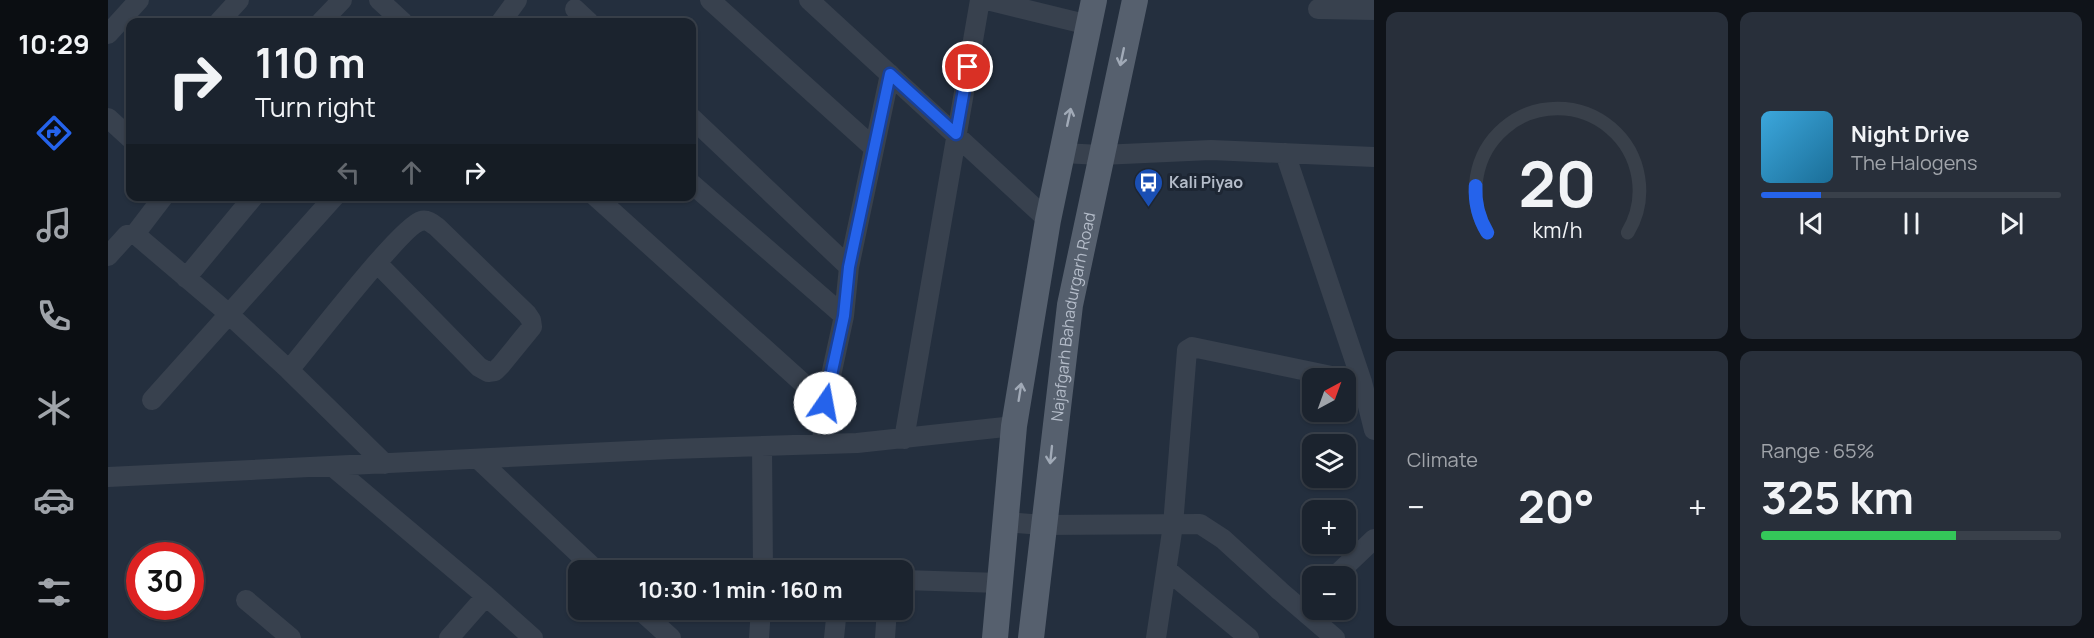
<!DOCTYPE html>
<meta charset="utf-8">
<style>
:root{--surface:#1b232e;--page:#282f3a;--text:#f1f3f6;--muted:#a0a4aa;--line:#39404a;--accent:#2563eb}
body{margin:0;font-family:Manrope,sans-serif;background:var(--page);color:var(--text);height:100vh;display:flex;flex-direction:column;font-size:22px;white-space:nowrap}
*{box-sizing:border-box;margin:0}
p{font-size:20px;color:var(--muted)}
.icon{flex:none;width:33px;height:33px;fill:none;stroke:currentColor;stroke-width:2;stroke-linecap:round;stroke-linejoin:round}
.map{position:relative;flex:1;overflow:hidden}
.drawer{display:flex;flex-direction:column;gap:12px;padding:12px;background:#0f1319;width:720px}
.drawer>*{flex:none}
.hud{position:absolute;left:18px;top:18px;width:570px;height:183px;border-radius:12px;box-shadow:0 2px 4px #0004,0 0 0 2px var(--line);background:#1b232e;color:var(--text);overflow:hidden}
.needle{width:39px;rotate:41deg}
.tools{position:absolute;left:1194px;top:368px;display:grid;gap:12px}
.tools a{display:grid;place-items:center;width:54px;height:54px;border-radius:12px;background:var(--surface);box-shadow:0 2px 4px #0004,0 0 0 2px var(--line);font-size:30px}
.speed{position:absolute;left:18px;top:542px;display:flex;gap:12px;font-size:30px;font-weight:700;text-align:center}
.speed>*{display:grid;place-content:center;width:78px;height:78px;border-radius:50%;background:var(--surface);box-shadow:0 2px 4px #0004,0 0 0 2px var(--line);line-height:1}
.speed .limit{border:9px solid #d22;background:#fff;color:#111}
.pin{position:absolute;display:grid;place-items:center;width:51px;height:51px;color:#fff;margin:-26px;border:3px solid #fff;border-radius:50%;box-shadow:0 2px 6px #0007}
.me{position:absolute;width:66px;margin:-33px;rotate:12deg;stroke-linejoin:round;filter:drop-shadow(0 0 4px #0008)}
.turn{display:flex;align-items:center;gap:21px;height:126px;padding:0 30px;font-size:27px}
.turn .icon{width:78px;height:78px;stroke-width:2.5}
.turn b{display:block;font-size:42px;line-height:51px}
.lanes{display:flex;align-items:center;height:57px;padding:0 30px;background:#0003;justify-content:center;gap:30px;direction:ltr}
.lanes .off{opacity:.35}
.big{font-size:45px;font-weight:700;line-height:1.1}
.drawer .card{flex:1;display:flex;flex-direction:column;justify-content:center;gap:9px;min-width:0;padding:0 21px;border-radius:12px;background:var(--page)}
.drawer .dial{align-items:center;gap:0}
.dial svg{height:156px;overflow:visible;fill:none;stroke:var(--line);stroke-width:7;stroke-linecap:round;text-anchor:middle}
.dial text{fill:var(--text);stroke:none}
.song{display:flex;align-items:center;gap:18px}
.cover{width:72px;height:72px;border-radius:9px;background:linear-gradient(135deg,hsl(200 70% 55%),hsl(200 70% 35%))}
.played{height:6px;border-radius:3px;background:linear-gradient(90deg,var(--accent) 20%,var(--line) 20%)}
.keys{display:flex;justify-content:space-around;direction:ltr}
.heat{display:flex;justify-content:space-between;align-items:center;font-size:33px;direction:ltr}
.charge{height:9px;border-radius:4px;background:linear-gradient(90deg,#34c759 65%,var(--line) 0)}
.drawer .tiles{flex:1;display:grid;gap:12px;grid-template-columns:repeat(2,1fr)}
.trip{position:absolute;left:460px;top:560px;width:345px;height:60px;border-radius:12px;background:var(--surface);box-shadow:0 2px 4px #0004,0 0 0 2px var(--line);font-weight:700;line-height:60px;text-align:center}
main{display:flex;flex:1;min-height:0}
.dock{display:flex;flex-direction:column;width:108px;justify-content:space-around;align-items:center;background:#0b0e12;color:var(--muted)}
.dock .icon{width:42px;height:42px}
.dock .on{color:var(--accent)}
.dock b{font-size:27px;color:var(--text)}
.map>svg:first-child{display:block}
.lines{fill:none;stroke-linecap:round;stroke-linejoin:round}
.minor{stroke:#38414e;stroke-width:20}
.major{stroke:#56606e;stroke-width:26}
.oneway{stroke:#a1aab7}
.route-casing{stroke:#184099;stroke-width:15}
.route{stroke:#2563eb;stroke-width:10}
.labels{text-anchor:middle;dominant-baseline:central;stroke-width:6;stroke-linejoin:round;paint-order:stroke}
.poi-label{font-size:16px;font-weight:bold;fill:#b4bcc9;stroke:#1d2633;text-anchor:start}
.street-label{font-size:16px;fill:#b4bcc9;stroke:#1d2633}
</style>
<main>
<nav class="dock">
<b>10:29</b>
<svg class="icon on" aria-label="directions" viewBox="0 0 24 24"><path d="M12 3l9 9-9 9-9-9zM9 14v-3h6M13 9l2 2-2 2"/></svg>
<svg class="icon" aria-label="music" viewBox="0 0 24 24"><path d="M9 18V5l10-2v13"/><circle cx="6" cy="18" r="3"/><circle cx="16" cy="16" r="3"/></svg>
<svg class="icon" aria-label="phone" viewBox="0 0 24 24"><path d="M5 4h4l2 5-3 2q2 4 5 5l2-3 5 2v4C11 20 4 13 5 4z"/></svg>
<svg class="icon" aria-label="climate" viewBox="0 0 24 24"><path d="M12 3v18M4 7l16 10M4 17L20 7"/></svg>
<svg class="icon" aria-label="car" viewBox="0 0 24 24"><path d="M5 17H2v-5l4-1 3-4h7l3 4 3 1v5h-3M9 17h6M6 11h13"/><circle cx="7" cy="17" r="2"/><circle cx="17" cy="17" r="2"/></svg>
<svg class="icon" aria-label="filters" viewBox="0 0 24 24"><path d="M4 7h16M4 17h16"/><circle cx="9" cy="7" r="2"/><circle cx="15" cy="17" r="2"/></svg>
</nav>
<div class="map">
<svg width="1266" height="638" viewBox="0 0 1266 638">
<rect width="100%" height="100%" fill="#242f3e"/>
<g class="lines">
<path class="minor" d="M271 0 295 22
M602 0 766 148
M701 0 940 220
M879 0 981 25
M467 9 481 22
M1210 9 1266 10
M111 22 131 0
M213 22 234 0
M393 22 409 0
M0 34 31 0
M0 118 22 138
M584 118 741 267
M954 153 993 155 1103 150 1266 157
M1177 153 1254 382 1266 430
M584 184 736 316
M487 196 717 403
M27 234 56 196
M0 256 19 235 27 234 34 240 114 308 181 370 277 464
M78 278 146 196
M181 370C200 348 294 225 313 221 319 219 325 224 329 227L419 314 423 320 424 327 393 365 387 371 380 372 371 367 269 263
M44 400 227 196
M796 439 872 0
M714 444 717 403 736 316 741 267 782 74
M654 446 655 570
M370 459 488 570
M224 466 378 596 425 638
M0 477 563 449 749 443 906 426
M897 522 935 525 1092 524 1115 539 1172 591 1227 638
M1059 570 1141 638
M1227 576 1266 539
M795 580 892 583
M138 600 183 638
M531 609 563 638
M341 638 378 596
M651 638 653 609
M726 638 729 609
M777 638 779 609
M1048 638 1065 525 1079 350 1084 347 1233 378"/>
<g class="major">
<path d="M887 638 906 426 940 220 986 0"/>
<path id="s1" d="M923 638 962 305 1027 0"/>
</g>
</g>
<defs><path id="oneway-shaft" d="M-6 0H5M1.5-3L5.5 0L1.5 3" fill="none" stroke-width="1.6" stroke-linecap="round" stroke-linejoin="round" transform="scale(1.5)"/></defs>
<g class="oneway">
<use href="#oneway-shaft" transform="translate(1014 57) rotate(102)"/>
<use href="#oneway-shaft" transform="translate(961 117) rotate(-78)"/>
<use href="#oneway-shaft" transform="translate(912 392) rotate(-81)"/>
<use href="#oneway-shaft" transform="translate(943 455) rotate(96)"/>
</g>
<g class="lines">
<defs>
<path id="route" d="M717 403 736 316 741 267 782 74 848 134 860 67"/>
</defs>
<use href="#route" class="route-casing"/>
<use href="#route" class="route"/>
</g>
<defs>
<symbol id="bus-pin" viewBox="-11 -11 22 30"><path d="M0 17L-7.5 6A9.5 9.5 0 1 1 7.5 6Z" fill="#1a4fb4" stroke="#1d2633"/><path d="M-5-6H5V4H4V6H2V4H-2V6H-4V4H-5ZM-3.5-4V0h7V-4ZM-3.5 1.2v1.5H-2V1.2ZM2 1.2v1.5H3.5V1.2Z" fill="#fff"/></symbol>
</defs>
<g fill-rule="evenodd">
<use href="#bus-pin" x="1024" y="166" width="33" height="45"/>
</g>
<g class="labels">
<g class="poi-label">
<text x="1061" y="182">Kali Piyao</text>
</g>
<g class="street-label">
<text stroke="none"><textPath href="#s1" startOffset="324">Najafgarh Bahadurgarh Road</textPath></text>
</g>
</g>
</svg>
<div class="tools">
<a><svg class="needle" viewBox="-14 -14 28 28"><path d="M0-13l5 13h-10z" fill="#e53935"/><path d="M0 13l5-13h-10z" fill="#a0a4aa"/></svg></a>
<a><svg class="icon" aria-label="layers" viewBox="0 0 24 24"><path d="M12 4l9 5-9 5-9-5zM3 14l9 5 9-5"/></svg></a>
<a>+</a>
<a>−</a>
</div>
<div class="speed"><div class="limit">30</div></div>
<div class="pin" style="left:860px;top:67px;background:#d93025"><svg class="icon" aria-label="arrive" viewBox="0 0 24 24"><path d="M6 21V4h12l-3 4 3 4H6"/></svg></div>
<svg class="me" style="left:717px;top:403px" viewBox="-20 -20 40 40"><circle r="19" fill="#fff"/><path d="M0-13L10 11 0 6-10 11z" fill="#2563eb"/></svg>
<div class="trip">10:30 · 1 min · 160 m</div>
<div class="hud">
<div class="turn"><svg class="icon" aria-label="right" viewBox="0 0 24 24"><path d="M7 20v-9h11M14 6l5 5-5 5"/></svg><div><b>110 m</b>Turn right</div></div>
<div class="lanes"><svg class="icon off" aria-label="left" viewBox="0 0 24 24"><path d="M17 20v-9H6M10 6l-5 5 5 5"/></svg><svg class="icon off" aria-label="ahead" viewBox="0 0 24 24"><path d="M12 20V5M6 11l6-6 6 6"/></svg><svg class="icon" aria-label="right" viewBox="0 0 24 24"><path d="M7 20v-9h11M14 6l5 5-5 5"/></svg></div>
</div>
</div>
<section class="drawer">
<div class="tiles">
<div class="card dial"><svg viewBox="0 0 100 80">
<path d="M14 69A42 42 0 1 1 86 69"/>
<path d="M14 69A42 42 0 0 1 8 45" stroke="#2563eb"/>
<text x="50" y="56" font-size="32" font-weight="700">20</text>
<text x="50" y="72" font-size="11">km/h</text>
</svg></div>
<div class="card">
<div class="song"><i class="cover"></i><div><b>Night Drive</b><p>The Halogens</p></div></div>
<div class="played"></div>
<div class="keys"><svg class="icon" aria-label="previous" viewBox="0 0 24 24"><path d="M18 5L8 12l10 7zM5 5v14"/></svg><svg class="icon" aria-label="pause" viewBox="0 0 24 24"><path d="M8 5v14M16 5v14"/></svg><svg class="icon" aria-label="next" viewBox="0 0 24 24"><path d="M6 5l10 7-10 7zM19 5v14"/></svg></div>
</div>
<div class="card"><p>Climate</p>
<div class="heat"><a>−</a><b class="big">20°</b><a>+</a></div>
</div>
<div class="card"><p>Range · 65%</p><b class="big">325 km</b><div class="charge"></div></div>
</div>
</section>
</main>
